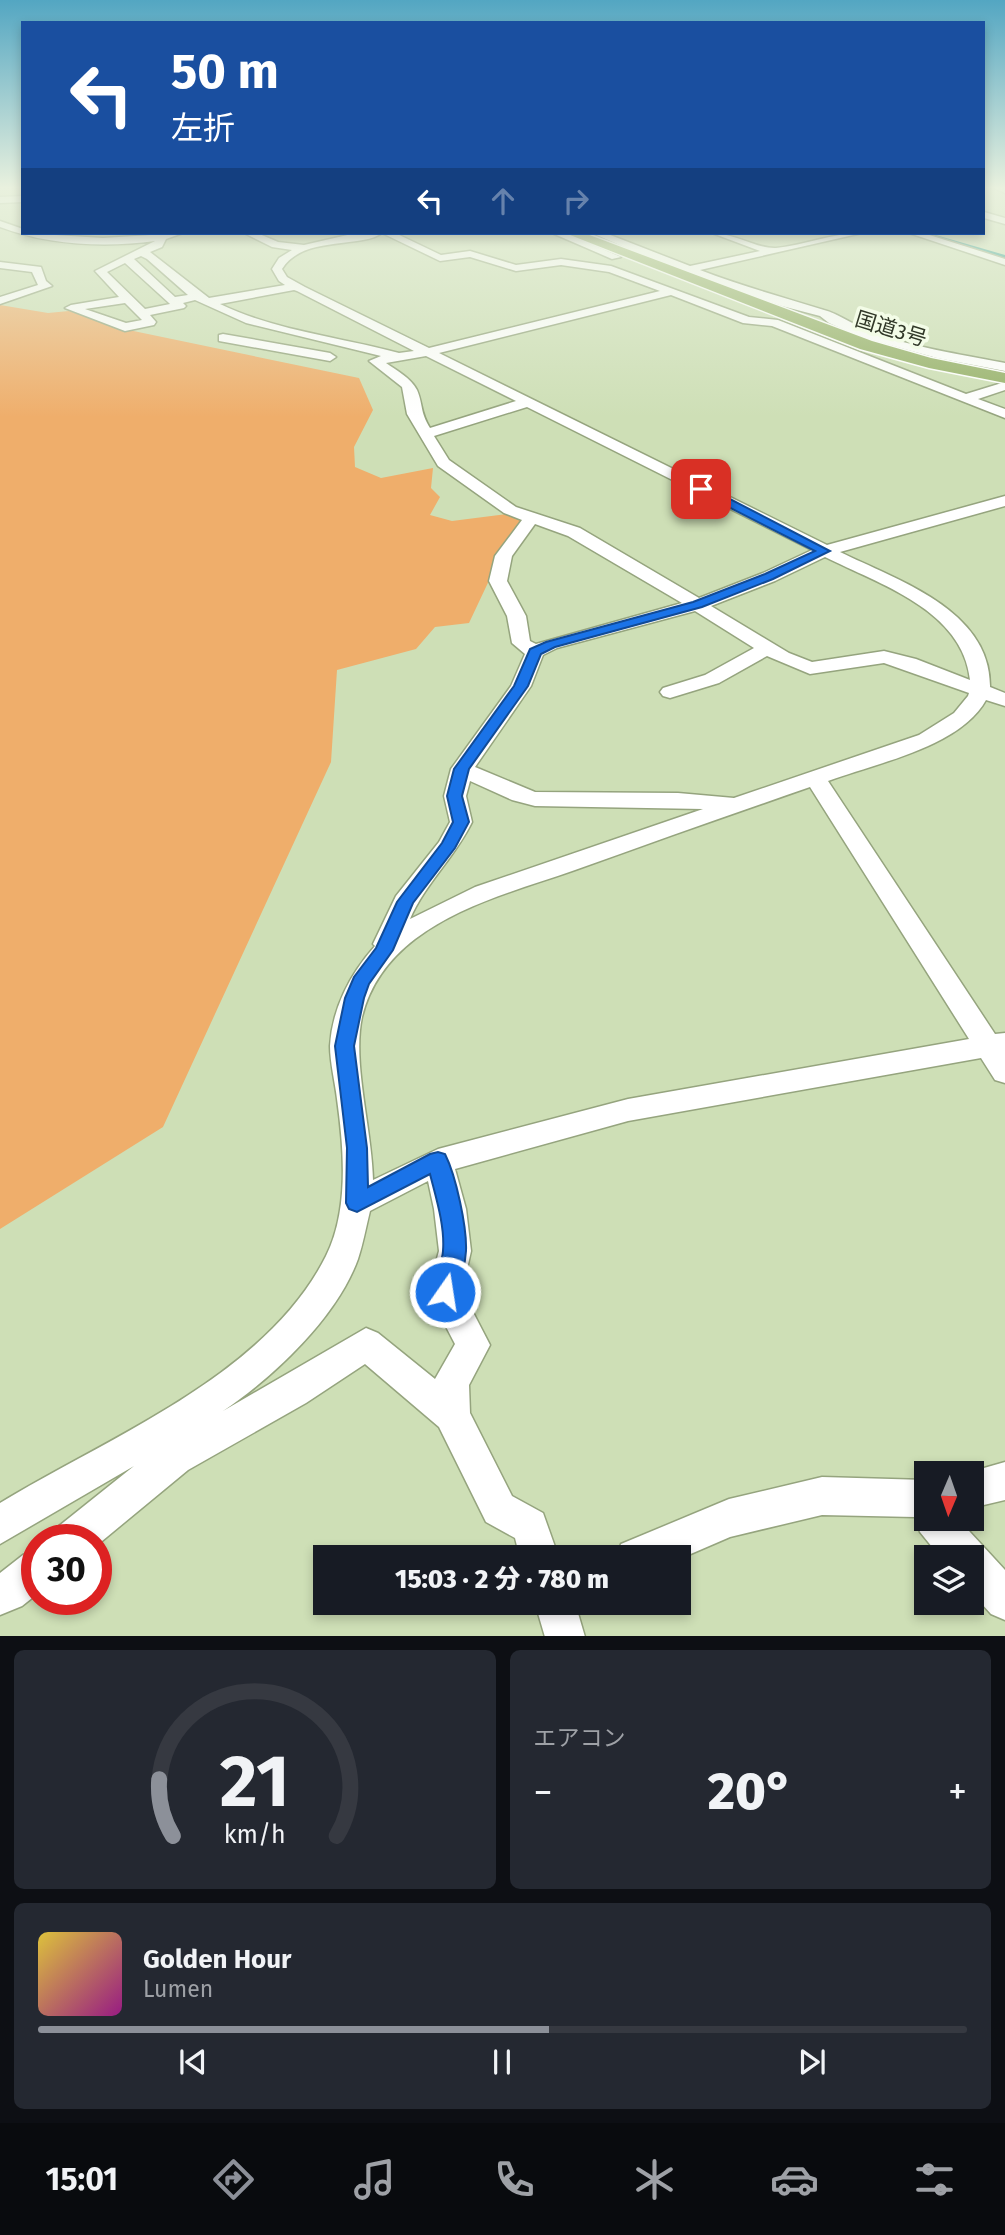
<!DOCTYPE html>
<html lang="ja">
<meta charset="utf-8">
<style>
:root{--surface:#171b24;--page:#242831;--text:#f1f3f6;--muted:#9ea1a6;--line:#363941;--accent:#8c9099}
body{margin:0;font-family:"Fira Sans","Noto Sans JP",sans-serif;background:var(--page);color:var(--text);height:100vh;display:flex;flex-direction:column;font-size:26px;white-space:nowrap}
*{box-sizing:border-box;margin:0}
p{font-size:23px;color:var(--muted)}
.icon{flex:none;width:38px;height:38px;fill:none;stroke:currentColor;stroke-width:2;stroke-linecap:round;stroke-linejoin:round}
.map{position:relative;height:1636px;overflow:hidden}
.drawer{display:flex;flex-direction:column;gap:14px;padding:14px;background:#0d0f14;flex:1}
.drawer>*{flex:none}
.guide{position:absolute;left:21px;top:21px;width:964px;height:214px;border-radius:0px;box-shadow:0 4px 10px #0003;background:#1a4fa0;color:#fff;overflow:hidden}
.needle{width:46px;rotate:182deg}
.controls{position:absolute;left:914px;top:1461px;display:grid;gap:14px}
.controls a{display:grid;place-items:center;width:70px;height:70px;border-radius:0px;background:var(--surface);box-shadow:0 4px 10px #0003;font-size:35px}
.speed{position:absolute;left:21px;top:1524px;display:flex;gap:14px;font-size:35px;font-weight:700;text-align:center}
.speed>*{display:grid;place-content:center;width:91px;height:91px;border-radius:50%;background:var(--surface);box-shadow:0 4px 10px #0003;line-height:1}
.speed .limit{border:10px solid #d22;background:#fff;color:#111}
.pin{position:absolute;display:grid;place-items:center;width:60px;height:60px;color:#fff;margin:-30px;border-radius:14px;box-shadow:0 4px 10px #0006}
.me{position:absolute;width:77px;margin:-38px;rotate:13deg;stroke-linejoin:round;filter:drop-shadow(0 0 5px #0008)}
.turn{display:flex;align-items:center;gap:24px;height:147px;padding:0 35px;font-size:32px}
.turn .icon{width:91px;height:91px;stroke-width:2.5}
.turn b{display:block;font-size:49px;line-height:60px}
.lanes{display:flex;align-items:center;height:66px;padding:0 35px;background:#0003;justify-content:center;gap:35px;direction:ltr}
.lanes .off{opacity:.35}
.big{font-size:52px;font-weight:800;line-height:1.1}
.drawer .card{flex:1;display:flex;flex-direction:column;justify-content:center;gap:10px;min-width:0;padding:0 24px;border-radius:10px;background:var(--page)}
.drawer .dial{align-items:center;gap:0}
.dial svg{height:182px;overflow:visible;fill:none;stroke:var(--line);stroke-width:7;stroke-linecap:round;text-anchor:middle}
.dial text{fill:var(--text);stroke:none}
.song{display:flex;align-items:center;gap:21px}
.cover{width:84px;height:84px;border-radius:10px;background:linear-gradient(135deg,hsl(50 70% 55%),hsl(310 70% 35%))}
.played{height:7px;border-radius:4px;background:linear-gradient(90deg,var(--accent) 55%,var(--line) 55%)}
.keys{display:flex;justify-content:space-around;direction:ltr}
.heat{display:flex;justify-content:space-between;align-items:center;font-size:38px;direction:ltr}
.drawer .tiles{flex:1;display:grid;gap:14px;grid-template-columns:1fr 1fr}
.card:last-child{grid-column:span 2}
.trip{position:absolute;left:313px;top:1545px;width:378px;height:70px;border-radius:0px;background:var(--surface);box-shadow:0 4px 10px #0003;font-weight:800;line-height:70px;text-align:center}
.tab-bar{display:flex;height:112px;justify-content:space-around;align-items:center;background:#090b0e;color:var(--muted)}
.tab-bar .icon{width:49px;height:49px}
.tab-bar .current{color:var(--accent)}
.tab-bar b{font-size:32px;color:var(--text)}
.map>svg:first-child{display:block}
.green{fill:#efae6b}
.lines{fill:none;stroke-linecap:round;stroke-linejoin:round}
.river{fill:#139288;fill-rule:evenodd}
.minor-casing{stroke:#95a47e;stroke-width:3}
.highway-casing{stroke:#fff;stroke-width:3}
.minor{fill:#fff;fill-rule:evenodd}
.highway{fill:#97b16a;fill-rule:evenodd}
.route{fill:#1a73e8;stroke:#114b97;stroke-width:2}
.labels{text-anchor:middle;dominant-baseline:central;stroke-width:7;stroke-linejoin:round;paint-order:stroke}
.far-street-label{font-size:21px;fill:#313828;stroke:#f3fce7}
</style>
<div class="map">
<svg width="1005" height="1637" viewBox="0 0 1005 1637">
<rect width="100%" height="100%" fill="#cedfb6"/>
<path class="green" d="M0 305 48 313 69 311 119 328 359 378 373 410 354 447 355 467 381 478 433 468 431 488 440 497 430 515 452 521 507 514 522 520 502 553 469 623 435 627 416 649 337 670 331 762 163 1127 0 1229Z"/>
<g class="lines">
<path class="river" d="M912 233H929L1005 255V263Z"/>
<defs>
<path id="minor" d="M994 188H1005V193Z
M23 196V202L0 203V197Z
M984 212 1005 218V224L984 218Z
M0 221 23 229V233L103 238 183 233 166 239 162 247 150 252 209 298 285 285 279 281 272 269 279 258 292 250 272 247 244 233H257L278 242 304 245 352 234 382 233C360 249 303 235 282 269L287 277 305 287 429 348 660 291 609 272 561 265 516 271 470 257 440 261 382 233H395L441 255 470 251 516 265 561 259 611 266 749 317 778 320 966 394 1005 382V390L978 399 1005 409V418L772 326 743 323 671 295 439 353 827 545 1005 496V506L840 552C897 580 991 610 990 687L1005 693V706L986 700C960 747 877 763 828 781L995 1034 1005 1033V1083L995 1080 981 1058 628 1121 455 1169 466 1209 471 1251 462 1291 490 1345 469 1385 470 1413 512 1496 543 1513 559 1558H520L515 1538 486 1522 439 1427 365 1364 306 1403 188 1470 96 1546V1540H54L59 1526 134 1466 0 1544V1503C108 1437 266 1376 326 1256 349 1210 344 1149 337 1099 335 1082 330 1063 330 1046 332 1009 350 974 375 946L373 944 396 896 439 842 450 822 444 796 451 769 511 686 525 654 512 643 507 616 489 581 495 556 522 520 504 513 438 466 407 414 402 387 369 361 381 356 246 323 195 300 183 303 186 306 184 308 150 315 156 322 154 325 125 331 65 308 71 305 119 297 95 271 155 241C105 248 47 245 0 227ZM141 256 147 259 188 295 175 297 134 259ZM125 263 169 303 170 304 145 309 107 272ZM294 290 297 291 414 351 399 353C340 337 276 331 220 304ZM125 303 142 320 126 323 85 309ZM426 356 516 401 430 428C420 412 423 404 417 390 411 378 396 370 386 363ZM527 407 812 550 763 573 699 598 580 528 516 507 449 460 434 436ZM535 524 568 536 682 603 536 644 530 641 526 616 507 581 512 556ZM825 557C879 584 963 610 970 680L916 659 884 651 812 662 789 653 711 606 775 581ZM695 611 754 648 705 675 663 688 660 692 663 696 670 698 719 683 767 656 810 674 884 663 969 693 968 696 954 713 919 735 734 798 678 793 535 792 475 767 531 686 543 655 557 648ZM470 781 512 800 535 806 703 809 475 887 410 919C425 884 455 857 472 822L466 796ZM810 787 969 1039 628 1099 438 1149 373 1180C372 1129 352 1063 362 1017 370 984 389 959 415 939 461 904 521 889 575 870 653 842 732 814 810 787ZM428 1181 434 1209 439 1251 428 1292 455 1344 435 1379 378 1333 366 1328 223 1411C274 1377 337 1317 358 1259 363 1244 366 1227 370 1211Z
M552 233H565L621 257 612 259Z
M592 233H605L690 266 760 251 712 233C734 233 757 249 776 248 805 245 832 233 862 233L700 270C741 286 782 297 824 310 837 313 854 325 868 331 911 347 959 354 1005 363V371L937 358 861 337 829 323 820 316 782 306 682 272Z
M909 233H923L1005 259V265Z
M0 262 41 267 46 281 52 286 0 304V297L38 285 32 272 0 268Z
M223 334 330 353 336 357 330 361 219 341V335Z
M1005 1462V1500L971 1508V1474H963Z
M822 1477 926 1480V1519H958L1005 1570V1620L991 1614 971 1592V1558H941L920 1532 915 1517 822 1515 730 1537 679 1559 616 1558 621 1544 729 1499Z
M37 1550V1594L22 1606 0 1615V1573L23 1555Z
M535 1603H575L585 1637H545Z"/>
<path id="highway" d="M565 233H584L872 341 931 358 1005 373V383L929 368 860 349Z"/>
</defs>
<use href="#minor" class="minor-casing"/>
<use href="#highway" class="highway-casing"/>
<use href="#minor" class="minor"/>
<use href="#highway" class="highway"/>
</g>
<linearGradient id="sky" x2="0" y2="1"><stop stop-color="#53a6c2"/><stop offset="0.45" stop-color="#e9f1de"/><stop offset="1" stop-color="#e9f1de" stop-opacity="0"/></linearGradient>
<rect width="1005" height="417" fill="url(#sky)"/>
<path class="route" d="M697 486H705L830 551 773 579 702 607 555 647 541 654 528 686 469 769 462 796 469 822 455 848 413 903 393 950 369 984 364 998 354 1046 367 1148 368 1187 430 1154 438 1152 445 1154C456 1176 467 1227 466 1251 465 1266 460 1286 453 1299L445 1302 437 1299C430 1284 442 1267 443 1251 445 1226 436 1198 430 1174L357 1212 349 1209 346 1203 347 1148 335 1046 345 998 354 977 376 948 397 902 442 843 453 822 447 796 454 769 514 686 530 649 546 642 693 602 765 574 815 551 697 491Z"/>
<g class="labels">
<g class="far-street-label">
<text transform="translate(891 329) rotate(17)">国道3号</text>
</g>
</g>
</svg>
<div class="controls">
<a><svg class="needle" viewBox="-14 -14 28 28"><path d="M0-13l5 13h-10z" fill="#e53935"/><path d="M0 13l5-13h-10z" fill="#9ea1a6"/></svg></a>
<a><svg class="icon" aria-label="layers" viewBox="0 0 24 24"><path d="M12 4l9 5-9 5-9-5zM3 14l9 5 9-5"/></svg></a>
</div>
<div class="speed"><div class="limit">30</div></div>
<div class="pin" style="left:701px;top:489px;background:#d93025"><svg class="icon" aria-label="arrive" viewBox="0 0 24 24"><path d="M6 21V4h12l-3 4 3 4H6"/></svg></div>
<svg class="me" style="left:445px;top:1292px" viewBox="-20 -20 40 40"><circle r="17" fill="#1a73e8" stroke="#fff" stroke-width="3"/><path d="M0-11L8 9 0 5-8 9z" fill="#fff"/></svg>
<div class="trip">15:03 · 2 分 · 780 m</div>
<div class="guide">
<div class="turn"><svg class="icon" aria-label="left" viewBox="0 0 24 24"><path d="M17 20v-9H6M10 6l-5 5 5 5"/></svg><div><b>50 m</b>左折</div></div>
<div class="lanes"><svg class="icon" aria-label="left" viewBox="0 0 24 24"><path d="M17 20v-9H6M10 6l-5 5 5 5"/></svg><svg class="icon off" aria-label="ahead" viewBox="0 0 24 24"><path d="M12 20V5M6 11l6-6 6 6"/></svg><svg class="icon off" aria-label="right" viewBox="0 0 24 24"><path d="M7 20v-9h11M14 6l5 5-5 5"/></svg></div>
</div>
</div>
<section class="drawer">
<div class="tiles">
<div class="card dial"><svg viewBox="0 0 100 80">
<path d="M14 69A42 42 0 1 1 86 69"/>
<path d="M14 69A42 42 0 0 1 8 44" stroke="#8c9099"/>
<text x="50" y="56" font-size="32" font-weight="700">21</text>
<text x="50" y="72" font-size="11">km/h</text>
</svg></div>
<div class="card"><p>エアコン</p>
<div class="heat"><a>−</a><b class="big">20°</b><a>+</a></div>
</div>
<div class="card">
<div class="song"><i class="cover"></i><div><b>Golden Hour</b><p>Lumen</p></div></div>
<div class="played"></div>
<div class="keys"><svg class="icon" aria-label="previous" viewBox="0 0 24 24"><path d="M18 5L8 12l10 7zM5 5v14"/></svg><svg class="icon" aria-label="pause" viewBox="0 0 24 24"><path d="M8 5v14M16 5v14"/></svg><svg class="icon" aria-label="next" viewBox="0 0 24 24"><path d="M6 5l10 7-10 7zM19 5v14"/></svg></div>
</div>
</div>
</section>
<nav class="tab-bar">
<b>15:01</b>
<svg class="icon current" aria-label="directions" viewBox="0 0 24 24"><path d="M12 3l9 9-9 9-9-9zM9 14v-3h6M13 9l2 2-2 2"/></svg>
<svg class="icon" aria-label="music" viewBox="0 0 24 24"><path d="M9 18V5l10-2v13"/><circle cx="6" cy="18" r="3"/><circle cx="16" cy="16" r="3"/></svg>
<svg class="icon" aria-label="phone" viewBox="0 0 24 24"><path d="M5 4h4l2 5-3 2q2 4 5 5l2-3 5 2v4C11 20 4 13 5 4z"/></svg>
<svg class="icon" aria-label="climate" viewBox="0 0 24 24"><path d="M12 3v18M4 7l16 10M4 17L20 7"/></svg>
<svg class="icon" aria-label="car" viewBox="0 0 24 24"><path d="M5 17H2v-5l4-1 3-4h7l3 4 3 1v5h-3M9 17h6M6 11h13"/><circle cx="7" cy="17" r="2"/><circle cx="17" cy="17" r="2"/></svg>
<svg class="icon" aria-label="filters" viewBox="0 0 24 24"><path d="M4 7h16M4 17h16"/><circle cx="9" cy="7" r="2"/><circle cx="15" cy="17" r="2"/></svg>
</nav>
